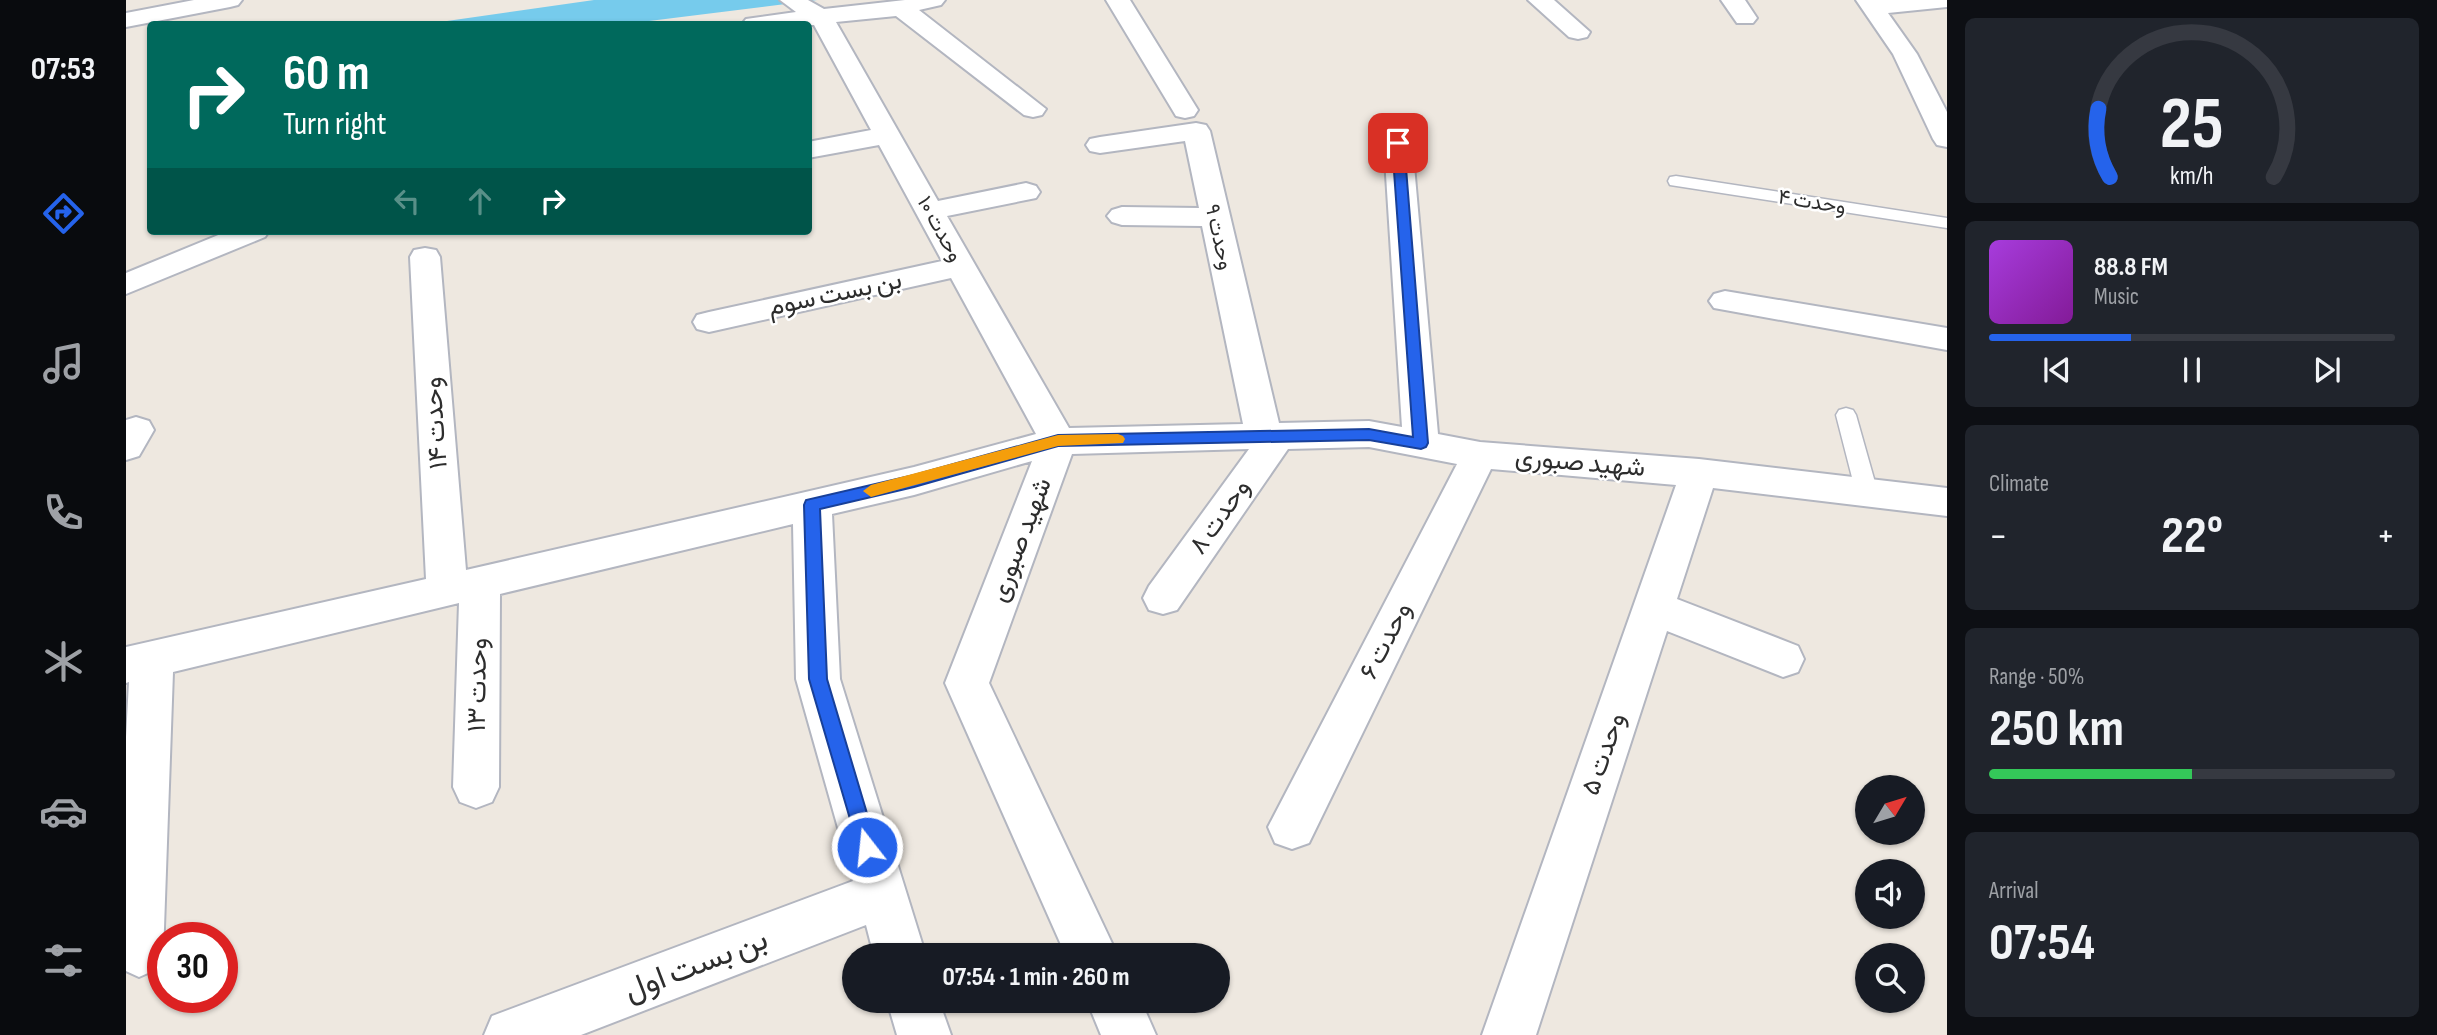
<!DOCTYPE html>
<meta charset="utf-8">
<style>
:root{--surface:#171b24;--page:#20242c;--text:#f1f3f6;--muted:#9ea1a6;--line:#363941;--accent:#2563eb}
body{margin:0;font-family:"Sofia Sans Condensed",Vazirmatn,sans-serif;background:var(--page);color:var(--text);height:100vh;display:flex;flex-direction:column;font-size:26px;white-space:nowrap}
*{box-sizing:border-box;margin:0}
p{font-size:23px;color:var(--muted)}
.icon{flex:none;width:38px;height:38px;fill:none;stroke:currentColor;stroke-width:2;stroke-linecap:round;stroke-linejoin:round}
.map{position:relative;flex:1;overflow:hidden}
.drawer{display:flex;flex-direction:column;gap:18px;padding:18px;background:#0d0f14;width:490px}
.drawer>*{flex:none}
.banner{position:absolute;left:21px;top:21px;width:665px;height:214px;border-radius:7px;box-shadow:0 2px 5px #0004;background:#00695c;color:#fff;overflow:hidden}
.needle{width:46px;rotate:52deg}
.tools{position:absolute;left:1729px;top:775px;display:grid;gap:14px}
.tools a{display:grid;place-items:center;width:70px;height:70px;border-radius:50%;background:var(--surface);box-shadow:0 2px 5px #0004;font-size:35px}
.speed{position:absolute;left:21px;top:922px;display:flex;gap:14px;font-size:35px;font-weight:700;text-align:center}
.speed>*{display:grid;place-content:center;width:91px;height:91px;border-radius:50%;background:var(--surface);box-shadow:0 2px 5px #0004;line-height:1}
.speed .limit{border:10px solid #d22;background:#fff;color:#111}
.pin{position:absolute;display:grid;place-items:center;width:60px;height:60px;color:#fff;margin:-30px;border-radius:14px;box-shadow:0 4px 10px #0006}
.me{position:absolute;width:77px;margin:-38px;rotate:344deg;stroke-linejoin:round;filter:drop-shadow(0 0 5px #0008)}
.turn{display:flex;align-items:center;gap:24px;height:147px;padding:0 21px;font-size:32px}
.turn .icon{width:91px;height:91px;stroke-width:2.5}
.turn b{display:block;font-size:49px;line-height:60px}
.lanes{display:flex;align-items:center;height:66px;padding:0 21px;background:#0003;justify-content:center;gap:35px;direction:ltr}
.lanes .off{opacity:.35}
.big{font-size:52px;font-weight:700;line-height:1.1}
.drawer .tile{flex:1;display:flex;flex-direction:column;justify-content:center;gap:10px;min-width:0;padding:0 24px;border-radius:10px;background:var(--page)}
.drawer .dial{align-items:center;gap:0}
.dial svg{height:182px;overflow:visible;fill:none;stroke:var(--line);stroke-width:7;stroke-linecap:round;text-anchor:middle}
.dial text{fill:var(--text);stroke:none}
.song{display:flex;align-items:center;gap:21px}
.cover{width:84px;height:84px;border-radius:10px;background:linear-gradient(135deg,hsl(280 70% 55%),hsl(290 70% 35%))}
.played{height:7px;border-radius:4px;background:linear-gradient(90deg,var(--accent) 35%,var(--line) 35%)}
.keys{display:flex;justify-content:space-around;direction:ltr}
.heat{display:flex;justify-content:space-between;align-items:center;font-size:38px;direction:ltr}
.charge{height:10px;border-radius:5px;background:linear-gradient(90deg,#34c759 50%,var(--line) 0)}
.trip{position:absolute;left:716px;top:943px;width:388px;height:70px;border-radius:35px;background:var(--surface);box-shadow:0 2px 5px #0004;font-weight:700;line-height:70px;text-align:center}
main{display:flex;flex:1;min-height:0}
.tabs{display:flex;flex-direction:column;width:126px;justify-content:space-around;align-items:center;background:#090b0e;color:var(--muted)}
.tabs .icon{width:49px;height:49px}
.tabs .selected{color:var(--accent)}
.tabs b{font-size:32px;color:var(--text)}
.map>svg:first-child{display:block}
.water{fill:#76cbec}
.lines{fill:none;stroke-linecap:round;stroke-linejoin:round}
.lane-casing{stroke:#b3b6c0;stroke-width:3}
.street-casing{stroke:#b3b6c0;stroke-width:4}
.secondary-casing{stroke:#b3b6c0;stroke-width:4}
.lane{fill:#fff;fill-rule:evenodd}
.street{fill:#fff;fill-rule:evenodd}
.secondary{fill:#fff;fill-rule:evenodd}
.route{fill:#2563eb;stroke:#184099;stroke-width:2}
.slow{fill:#f59e0b}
.labels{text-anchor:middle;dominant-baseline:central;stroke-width:5;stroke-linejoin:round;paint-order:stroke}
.far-street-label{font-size:21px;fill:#2d2d2d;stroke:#fff}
.street-label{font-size:26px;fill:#2d2d2d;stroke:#fff}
.near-street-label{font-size:32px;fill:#2d2d2d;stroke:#fff}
</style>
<main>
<nav class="tabs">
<b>07:53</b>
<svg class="icon selected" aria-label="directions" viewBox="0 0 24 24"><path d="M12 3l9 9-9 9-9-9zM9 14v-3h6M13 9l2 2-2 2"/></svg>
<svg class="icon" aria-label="music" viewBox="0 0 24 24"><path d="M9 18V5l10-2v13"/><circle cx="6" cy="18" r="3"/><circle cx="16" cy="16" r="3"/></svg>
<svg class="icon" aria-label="phone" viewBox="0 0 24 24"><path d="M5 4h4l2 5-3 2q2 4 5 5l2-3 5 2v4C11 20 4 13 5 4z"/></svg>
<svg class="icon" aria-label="climate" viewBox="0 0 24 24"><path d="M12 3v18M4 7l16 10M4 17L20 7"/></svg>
<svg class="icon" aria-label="car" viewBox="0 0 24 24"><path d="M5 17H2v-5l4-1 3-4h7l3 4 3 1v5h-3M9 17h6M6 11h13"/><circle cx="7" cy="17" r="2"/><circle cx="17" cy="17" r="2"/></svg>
<svg class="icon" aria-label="filters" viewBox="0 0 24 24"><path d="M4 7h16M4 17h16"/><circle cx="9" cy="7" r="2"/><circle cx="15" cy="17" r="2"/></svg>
</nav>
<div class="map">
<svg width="1821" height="1035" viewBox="0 0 1821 1035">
<rect width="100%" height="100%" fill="#eee8e0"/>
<path class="water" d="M468 0H691L499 24H300Z"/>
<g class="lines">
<defs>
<path id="lane" d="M1550 176 1821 218V228L1544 185 1542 181 1544 177Z
M1720 408 1727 410 1730 415 1752 493 1749 499 1741 501 1733 499 1730 493 1710 415 1713 410Z"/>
<path id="street" d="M654 0H682L698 9 779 0H819L815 5 793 10 920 109 916 115 907 117 898 115 770 16 710 22 812 201 900 183 910 186 914 192 910 198 821 216 943 428 1117 424 1076 226 996 225 986 222 981 216 986 210 996 207 1073 208 1059 141 974 153 964 151 960 145 964 139 974 137 1070 123 1080 125 1084 131 1153 423 1243 421 1276 427 1258 143 1262 137 1272 135 1282 137 1286 143 1312 434 1354 442 1573 459 1821 488V516L1587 488 1551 599 1672 646 1678 659 1672 672 1657 677 1541 631 1410 1035H1356L1550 485 1365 469 1183 843 1166 849 1149 843 1142 827 1331 464 1243 447 1162 449 1051 610 1037 614 1023 610 1017 598 1023 586 1123 449 946 454 863 683 992 956H940L819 683 906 461 788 495 706 514 714 679 800 956H748L740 925 455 1035H358L366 1016 727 881 670 679 667 524 374 594 373 787 366 802 350 808 334 802 327 787 333 603 47 672 37 956 31 969 13 977 0 971V737L3 682 0 683V647L300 579 284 257 288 250 299 248 310 250 314 257 340 570 788 467 910 434 825 278 583 332 571 329 567 322 571 315 583 312 816 261 753 145 682 158V142L745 130 688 25 616 24 620 19 670 12Z
M980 0H1004L1072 110 1068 116 1059 118 1050 116Z
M1402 0H1428L1464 32 1461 37 1452 39 1443 37Z
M1595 0H1619L1631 18 1627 23H1611Z
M1730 0H1821V7L1762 13 1791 54 1821 112V147L1811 145 1807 139 1767 54Z
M102 231H143L139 237 0 294V273Z
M1599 291 1821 328V350L1588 308 1583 301 1588 294Z
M10 417 23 421 28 430 13 456 0 460V420Z
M761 1001H813L825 1035H771Z
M961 1001H1015L1030 1035H975Z"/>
<path id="secondary" d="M68 0H116L112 5 104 7 0 27V13Z"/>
</defs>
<use href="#lane" class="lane-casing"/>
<use href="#street" class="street-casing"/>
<use href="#secondary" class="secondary-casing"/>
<use href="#lane" class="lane"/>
<use href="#street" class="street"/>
<use href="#secondary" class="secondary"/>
</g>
<path class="route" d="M1272 140 1278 143 1302 443 1300 447 1295 449 1243 440 932 446 788 487 694 509 701 679 751 847 748 853 741 856 734 853 683 679 678 505 680 500 788 475 932 435 1243 429 1287 437 1266 143Z"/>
<path class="slow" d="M992 434 997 436 999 439 997 443 932 446 745 497 737 491 745 485 932 435Z"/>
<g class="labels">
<g class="far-street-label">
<text transform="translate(1686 202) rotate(9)">وحدت ۴</text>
<text transform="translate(814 229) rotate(61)">وحدت ۱۰</text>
<text transform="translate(1093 237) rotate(77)">وحدت ۹</text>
</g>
<g class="street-label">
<text transform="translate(709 294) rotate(-12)">بن بست سوم</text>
<text transform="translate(310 423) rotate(-94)">وحدت ۱۴</text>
<text transform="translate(1454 463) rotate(5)">شهید صبوری</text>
<text transform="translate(1094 517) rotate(-55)">وحدت ۸</text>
<text transform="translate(895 540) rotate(-69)">شهید صبوری</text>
<text transform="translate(1260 641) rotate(-63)">وحدت ۶</text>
<text transform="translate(352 685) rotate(-89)">وحدت ۱۳</text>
<text transform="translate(1478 754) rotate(-71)">وحدت ۵</text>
</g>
<g class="near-street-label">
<text transform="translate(570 965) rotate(-21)">بن بست اول</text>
</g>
</g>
</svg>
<div class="tools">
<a><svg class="needle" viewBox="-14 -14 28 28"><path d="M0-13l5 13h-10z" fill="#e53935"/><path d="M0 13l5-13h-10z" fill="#9ea1a6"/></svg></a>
<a><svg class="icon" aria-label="sound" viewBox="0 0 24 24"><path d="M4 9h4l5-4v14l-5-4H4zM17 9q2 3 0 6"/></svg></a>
<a><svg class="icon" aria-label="search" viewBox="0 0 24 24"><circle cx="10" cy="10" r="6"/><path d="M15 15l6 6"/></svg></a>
</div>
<div class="speed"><div class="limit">30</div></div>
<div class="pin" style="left:1272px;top:143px;background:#d93025"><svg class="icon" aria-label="arrive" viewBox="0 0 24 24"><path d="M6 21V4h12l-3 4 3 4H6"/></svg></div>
<svg class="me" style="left:741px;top:847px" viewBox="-20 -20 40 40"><circle r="17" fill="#2563eb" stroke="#fff" stroke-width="3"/><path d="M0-11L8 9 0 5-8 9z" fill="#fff"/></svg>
<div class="trip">07:54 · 1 min · 260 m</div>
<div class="banner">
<div class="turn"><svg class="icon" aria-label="right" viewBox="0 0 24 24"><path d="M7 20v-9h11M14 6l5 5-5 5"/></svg><div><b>60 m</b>Turn right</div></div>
<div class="lanes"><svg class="icon off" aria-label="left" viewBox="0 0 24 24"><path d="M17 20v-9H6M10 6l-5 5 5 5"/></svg><svg class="icon off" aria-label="ahead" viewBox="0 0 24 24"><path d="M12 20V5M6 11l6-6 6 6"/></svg><svg class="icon" aria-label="right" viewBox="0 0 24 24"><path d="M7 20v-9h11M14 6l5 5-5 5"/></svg></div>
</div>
</div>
<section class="drawer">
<div class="tile dial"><svg viewBox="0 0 100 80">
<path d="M14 69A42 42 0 1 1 86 69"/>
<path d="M14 69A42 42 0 0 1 9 39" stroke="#2563eb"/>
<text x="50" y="56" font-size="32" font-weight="700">25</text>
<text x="50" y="72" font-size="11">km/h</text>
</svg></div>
<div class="tile">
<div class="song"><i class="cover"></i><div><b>88.8 FM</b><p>Music</p></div></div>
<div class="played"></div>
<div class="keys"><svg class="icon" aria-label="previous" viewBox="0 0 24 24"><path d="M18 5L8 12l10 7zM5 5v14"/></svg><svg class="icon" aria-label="pause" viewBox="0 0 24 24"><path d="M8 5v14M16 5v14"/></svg><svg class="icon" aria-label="next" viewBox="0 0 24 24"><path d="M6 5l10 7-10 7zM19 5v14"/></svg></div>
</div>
<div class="tile"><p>Climate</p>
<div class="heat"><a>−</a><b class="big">22°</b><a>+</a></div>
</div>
<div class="tile"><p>Range · 50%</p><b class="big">250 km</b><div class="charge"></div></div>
<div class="tile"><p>Arrival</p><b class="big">07:54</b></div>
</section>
</main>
